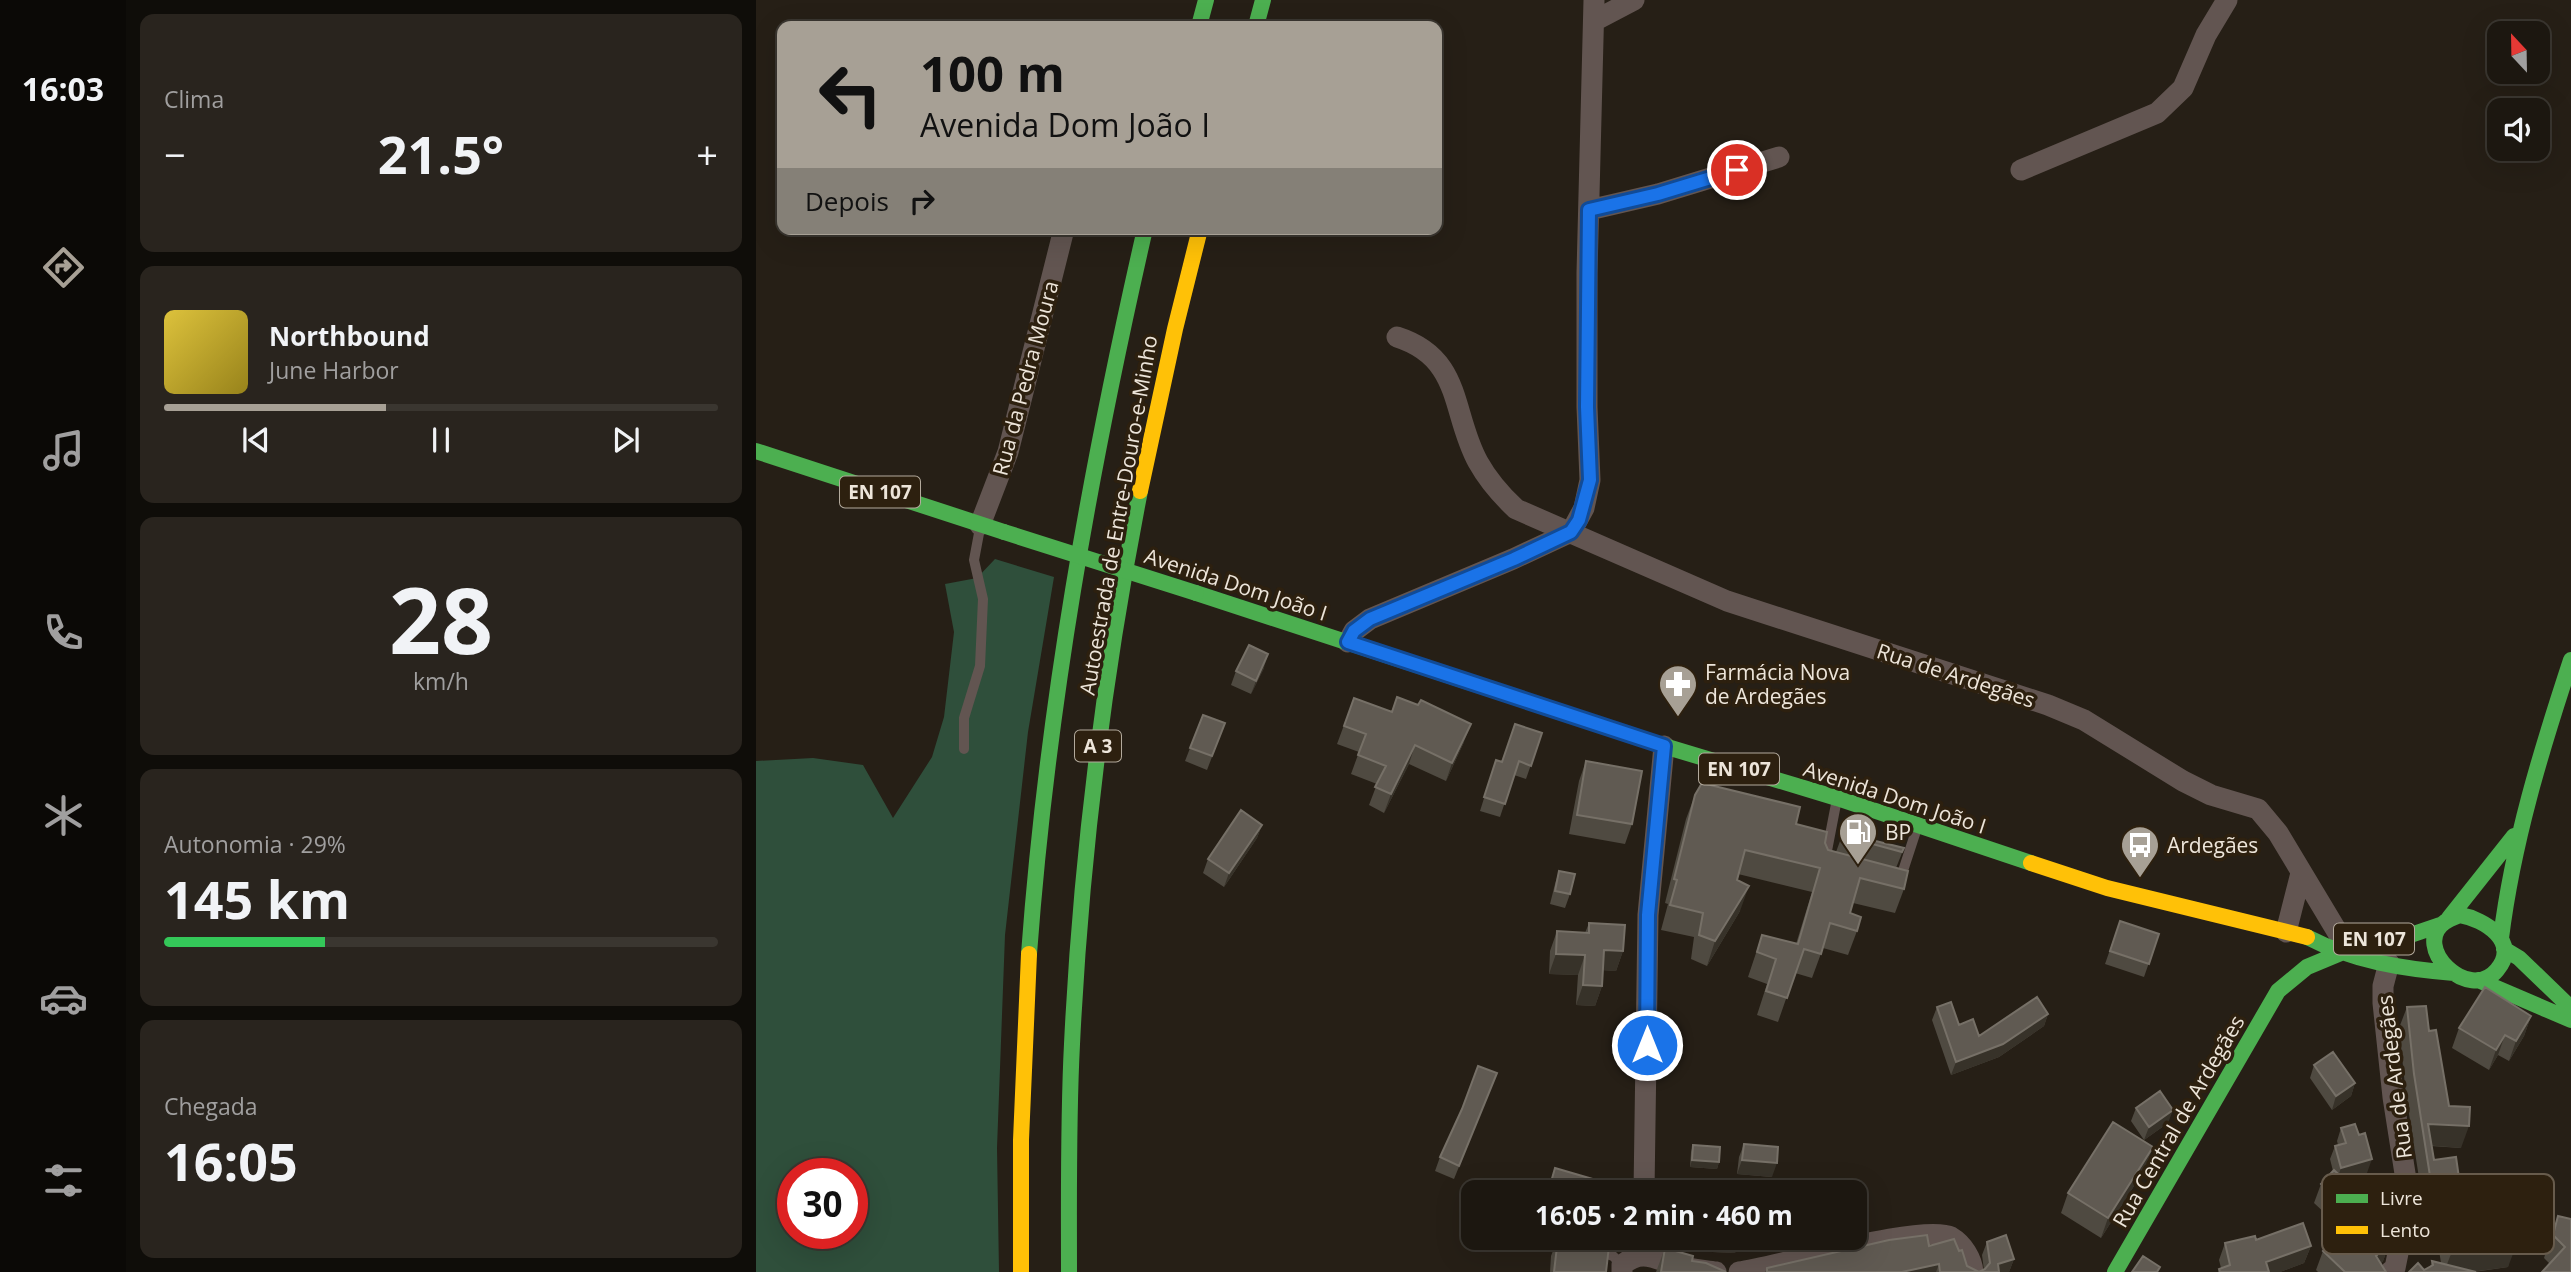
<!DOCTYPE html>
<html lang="pt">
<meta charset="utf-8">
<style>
:root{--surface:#1c1710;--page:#29241e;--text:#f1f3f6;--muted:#a09f9f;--line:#3a3630;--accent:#a7a095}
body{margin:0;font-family:"Open Sans",sans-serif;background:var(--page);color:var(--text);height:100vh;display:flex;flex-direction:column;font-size:26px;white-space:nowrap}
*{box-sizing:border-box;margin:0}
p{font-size:23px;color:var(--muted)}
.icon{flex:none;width:38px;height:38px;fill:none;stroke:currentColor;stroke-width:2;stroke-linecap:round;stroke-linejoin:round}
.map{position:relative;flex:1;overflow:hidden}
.panel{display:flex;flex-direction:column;gap:14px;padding:14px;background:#0f0d09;width:630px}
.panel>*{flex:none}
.banner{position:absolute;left:21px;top:21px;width:665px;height:214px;border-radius:14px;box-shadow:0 7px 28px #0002,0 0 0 2px var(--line);background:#a7a095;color:#111;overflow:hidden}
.needle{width:46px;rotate:338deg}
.fabs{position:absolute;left:1731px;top:21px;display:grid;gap:14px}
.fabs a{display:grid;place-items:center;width:63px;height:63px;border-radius:14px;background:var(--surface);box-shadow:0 7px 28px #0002,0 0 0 2px var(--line);font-size:35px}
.speed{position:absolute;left:21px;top:1158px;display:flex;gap:14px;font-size:35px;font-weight:700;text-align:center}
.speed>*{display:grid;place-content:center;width:91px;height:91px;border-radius:50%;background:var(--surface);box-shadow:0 7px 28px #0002,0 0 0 2px var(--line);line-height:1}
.speed .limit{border:10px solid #d22;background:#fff;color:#111}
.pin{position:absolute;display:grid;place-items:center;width:60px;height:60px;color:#fff;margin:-30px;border:4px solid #fff;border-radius:50%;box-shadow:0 2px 7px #0007}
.me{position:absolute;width:77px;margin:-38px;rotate:0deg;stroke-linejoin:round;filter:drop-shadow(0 0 5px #0008)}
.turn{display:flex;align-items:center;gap:24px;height:147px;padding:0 28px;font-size:32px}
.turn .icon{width:91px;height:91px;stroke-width:2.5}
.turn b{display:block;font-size:49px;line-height:60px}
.then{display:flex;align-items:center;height:66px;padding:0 28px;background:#0003;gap:14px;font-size:26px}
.big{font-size:52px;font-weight:700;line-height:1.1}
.panel .widget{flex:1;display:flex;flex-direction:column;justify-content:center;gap:10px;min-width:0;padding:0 24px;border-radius:14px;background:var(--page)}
.panel .dial{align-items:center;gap:0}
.dial b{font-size:91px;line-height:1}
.song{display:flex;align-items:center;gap:21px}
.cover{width:84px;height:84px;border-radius:10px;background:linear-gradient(135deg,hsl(50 70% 55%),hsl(50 70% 35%))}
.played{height:7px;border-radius:4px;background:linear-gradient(90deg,var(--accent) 40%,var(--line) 40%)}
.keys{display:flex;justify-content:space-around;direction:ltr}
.heat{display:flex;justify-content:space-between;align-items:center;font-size:38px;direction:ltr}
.charge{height:10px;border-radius:5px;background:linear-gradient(90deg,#34c759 29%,var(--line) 0)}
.trip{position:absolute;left:705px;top:1180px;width:406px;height:70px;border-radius:14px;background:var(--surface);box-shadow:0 7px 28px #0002,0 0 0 2px var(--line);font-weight:700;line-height:70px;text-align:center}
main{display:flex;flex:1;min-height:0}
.menu{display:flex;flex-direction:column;width:126px;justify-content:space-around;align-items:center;background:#0b0906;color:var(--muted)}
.menu .icon{width:49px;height:49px}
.menu .on{color:var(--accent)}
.menu b{font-size:32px;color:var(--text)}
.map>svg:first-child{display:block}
.forest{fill:#2f4f3b;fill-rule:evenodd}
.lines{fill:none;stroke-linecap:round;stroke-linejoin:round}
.lane{stroke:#625551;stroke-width:10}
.street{stroke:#625551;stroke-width:21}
.fast{stroke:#4caf50;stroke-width:16}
.slow{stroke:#ffc107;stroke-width:16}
.fast-bridge{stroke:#4caf50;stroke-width:16}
.wall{fill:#4f4a41}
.shaded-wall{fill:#373229}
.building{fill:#605a52;stroke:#767067;stroke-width:2}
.route-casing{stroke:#114b97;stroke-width:18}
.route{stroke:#1a73e8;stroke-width:12}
.labels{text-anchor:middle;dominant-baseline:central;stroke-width:7;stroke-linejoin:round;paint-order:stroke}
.shield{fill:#2d200f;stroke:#b3aa9d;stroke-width:2}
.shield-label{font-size:19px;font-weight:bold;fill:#ede5da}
.street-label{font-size:21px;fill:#ede5da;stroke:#2d200f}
.poi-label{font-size:21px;fill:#ede5da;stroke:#2d200f;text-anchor:start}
.key{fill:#2d200f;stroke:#675b4c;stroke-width:2}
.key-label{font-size:19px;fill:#ede5da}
</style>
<main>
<nav class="menu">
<b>16:03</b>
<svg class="icon on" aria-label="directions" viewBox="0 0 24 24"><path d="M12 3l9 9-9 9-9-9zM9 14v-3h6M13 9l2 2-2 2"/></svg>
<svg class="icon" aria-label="music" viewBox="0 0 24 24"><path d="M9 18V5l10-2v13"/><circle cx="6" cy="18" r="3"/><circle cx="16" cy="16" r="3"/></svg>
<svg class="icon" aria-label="phone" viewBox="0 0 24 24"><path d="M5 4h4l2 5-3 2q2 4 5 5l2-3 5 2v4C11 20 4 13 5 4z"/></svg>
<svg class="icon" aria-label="climate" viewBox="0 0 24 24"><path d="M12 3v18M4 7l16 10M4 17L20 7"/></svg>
<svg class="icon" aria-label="car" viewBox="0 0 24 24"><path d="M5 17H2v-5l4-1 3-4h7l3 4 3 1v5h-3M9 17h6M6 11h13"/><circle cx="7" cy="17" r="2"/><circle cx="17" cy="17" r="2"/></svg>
<svg class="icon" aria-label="filters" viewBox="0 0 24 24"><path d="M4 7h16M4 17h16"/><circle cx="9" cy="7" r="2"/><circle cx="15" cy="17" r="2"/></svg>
</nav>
<section class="panel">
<div class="widget"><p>Clima</p>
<div class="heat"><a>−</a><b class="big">21.5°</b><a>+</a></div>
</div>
<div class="widget">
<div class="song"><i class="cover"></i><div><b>Northbound</b><p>June Harbor</p></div></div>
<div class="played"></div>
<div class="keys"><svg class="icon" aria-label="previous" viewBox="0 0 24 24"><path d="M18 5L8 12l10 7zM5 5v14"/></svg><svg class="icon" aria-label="pause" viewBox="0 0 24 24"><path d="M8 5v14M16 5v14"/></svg><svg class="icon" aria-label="next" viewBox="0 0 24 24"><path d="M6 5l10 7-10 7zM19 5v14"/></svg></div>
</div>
<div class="widget dial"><b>28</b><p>km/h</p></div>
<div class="widget"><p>Autonomia · 29%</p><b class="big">145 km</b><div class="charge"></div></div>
<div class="widget"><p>Chegada</p><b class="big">16:05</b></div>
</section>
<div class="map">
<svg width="1815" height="1272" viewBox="0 0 1815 1272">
<rect width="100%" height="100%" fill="#261f16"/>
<path class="forest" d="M239 559 298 577 272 732 249 935 241 1148 243 1272H0V761L57 758 107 765 137 818 176 757 188 717 198 632 189 584 221 578ZM37 1174H96V1234H37Z"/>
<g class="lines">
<path class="lane" d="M208 749V718L224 666 227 599 218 560 224 528
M1069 861 1080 804
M1143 883 1161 828
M793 1237 813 1243
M838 1250 857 1256 866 1265"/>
<path class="street" d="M838 21 878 0
M1265 170 1401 113 1427 88 1450 35 1471 0
M833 210 902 194 1023 157
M641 337C707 358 695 413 722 462 732 480 745 495 760 509L971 601 1292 705 1328 720 1427 781 1455 795 1502 809 1522 833 1582 933
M224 525 252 452 308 229
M592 642 598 631 614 619 757 559 815 532 828 508 834 480 831 407V273L838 0
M1530 932 1545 873
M1633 963 1627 986V1003L1637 1097 1653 1199 1639 1268 1634 1272
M888 1192 892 915 908 746
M866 1272V1265C886 1248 899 1259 920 1265 933 1269 947 1270 960 1272
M983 1272C1022 1267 1167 1223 1195 1237 1207 1244 1216 1259 1217 1272"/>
<path class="fast" d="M443 26 450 0
M500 26 507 0
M0 451 248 532
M440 593 908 746 1081 798 1275 863
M1704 915C1728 919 1765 942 1741 970 1713 1004 1654 946 1689 922 1693 919 1699 917 1704 915Z
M1693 918 1758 836
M1593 935 1637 941 1684 925
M1551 937C1597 961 1647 969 1698 973
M1745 938C1757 842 1785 751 1815 660
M1748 949 1763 958 1815 1008
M273 954C291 709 334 469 389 229
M1722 980 1815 1020
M313 1272C313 1196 312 1120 316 1044 325 858 348 673 384 491
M1359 1272 1522 991 1551 967 1587 952"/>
<path class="slow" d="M384 491 419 329 444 229
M1275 863 1351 888 1551 937
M265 1272V1140L273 954"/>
<path class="fast-bridge" d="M248 532 440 593"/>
</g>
<path class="wall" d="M508 668 495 694 475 685 480 671Z
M598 698 708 742 690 781 653 764 628 813 613 805 621 784 595 774 603 752 581 744Z
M447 715 469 723 451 770 429 761Z
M786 733 770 779 758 775 744 817 724 811 740 760 746 761Z
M830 761 876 824 869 844 813 834 823 781Z
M939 795 1040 824 1069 843 1072 850 1080 852 1087 833 1148 848 1140 868 1148 889 1139 913 1097 903 1094 913 1101 931 1092 955 1067 948 1056 978 1039 973 1022 1022 1001 1015 1011 984 992 977 1006 935 1040 944 1056 892 982 874 981 880 984 911 951 966 935 959 938 937 905 930 912 904 909 903 930 819Z
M506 825 501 838 468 887 447 873 452 859Z
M803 871 814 894 809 908 794 904 799 884Z
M1364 921 1403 934 1388 977 1349 964Z
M833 923 867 951 860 971 847 970 846 986 839 1006 820 1005 822 975 793 974 794 951 801 931 829 933Z
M1181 1007 1203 1025 1223 1036 1292 1014 1288 1026 1243 1057 1195 1075 1176 1020Z
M1651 1007 1673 1031 1705 1148 1675 1146 1678 1160 1705 1192 1758 1232 1752 1267 1718 1272 1668 1270 1674 1267 1676 1261 1685 1263 1679 1225 1661 1228 1666 1197 1650 1095 1643 1028Z
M1775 1016 1768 1036 1753 1061 1742 1055 1733 1070 1696 1048 1703 1028Z
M1558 1065 1599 1083 1595 1096 1576 1110 1554 1078Z
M741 1073 698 1179 679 1171 684 1157 706 1109Z
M1380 1108 1412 1123 1388 1140 1375 1121Z
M1585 1128 1603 1135 1611 1173 1588 1180 1634 1242 1627 1261 1625 1263 1630 1272H1562L1560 1270 1567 1251H1592L1600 1242 1558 1203 1565 1184 1577 1171 1574 1159 1579 1146 1582 1145 1581 1141Z
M988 1144 1016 1177 981 1174 983 1157Z
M937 1145 963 1162 961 1169 934 1167 935 1152Z
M1390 1167 1345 1238 1305 1213 1312 1193Z
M799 1168 836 1192H791Z
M1802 1216 1815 1272 1794 1264 1788 1258 1794 1239Z
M935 1237H984L979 1253 934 1251Z
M802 1238 850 1272H794L795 1256Z
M1500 1240 1555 1246 1548 1263 1524 1272H1462L1463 1269 1465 1268 1463 1260 1469 1243Z
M1231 1242 1258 1259 1253 1272H1009L1011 1268 1173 1246 1203 1251 1211 1266 1223 1272 1228 1270 1226 1255Z
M909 1248 936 1261 970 1272H900Z"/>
<path class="shaded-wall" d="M512 654 508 668 495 694 500 681Z
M715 724 708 742 690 781 696 763Z
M659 745 653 764 628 813 635 794Z
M506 825 501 838 468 887 473 873Z
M993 886 984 911 951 966 959 941Z
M848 950 867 951 860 971 841 970Z
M800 954 829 955 822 975 793 974Z
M827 985 846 986 839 1006 820 1005Z
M1292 1014 1288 1026 1243 1057 1195 1075 1200 1062Z
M1775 1016 1768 1036 1753 1061 1760 1041Z
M1749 1035 1742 1055 1733 1070 1740 1050Z
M1599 1083 1595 1096 1576 1110 1580 1096Z
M1417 1110 1412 1123 1388 1140 1393 1127Z
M1672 1124 1713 1126 1705 1148 1669 1145Z
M1397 1147 1390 1167 1345 1238 1352 1218Z
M1616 1159 1611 1173 1580 1182 1585 1168Z
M936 1160 963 1162 961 1169 934 1167Z
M986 1160 1021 1163 1016 1177 981 1174Z
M1686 1203 1679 1225 1661 1228 1668 1206Z
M939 1237 984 1240 979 1253 934 1251Z
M1634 1242 1627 1261 1616 1272 1620 1256Z
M1555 1246 1548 1263 1524 1272H1506L1510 1262Z
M1760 1246 1752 1267 1715 1272H1688L1695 1254Z
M1258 1259 1253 1272H1239L1242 1264Z
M1183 1264 1180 1272H1146Z"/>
<path class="building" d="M493 645 512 654 500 681 480 671Z
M641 697 662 705 665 700 715 724 696 763 659 745 635 794 619 787 630 766 602 755 610 734 588 726 598 698 636 712Z
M447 715 469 723 456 756 434 748Z
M759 724 786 733 775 766 763 761 749 804 728 797 740 760 746 762Z
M830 761 886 771 876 824 821 815Z
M946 783 1044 807 1040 824 1071 832 1069 843 1072 850 1152 871 1148 889 1104 878 1094 913 1105 917 1101 931 1074 923 1065 954 1048 949 1031 998 1010 991 1020 959 1001 952 1006 935 1042 944 1064 868 989 850 981 880 993 886 959 941 943 935 947 913 914 905 921 880 918 879 939 795Z
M485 810 506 825 473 873 452 859Z
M1087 833 1148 848 1146 852 1087 836Z
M803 871 819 874 814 894 799 891Z
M1364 921 1403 934 1393 964 1354 951Z
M833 923 869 925 867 951 848 950 846 986 827 985 829 955 800 954 801 931 833 933Z
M1729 987 1775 1016 1760 1041 1749 1035 1740 1050 1703 1028Z
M1281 997 1292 1014 1247 1044 1200 1062 1181 1007 1195 1002 1203 1025 1217 1019 1223 1036Z
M1670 1006 1673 1031 1680 1030 1693 1106 1714 1107 1713 1126 1672 1124 1678 1160 1700 1157 1705 1192 1764 1198 1762 1223H1757L1760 1246 1695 1254 1686 1203 1668 1206 1674 1176 1658 1074 1651 1007Z
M1577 1052 1599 1083 1580 1096 1558 1065Z
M722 1066 741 1073 703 1166 684 1157 706 1109Z
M1404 1091 1417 1110 1393 1127 1380 1108Z
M1357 1122 1397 1147 1352 1218 1312 1193Z
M1599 1124 1603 1135 1609 1133 1616 1159 1585 1168 1579 1146 1590 1143 1585 1128Z
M988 1144 1022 1147 1021 1163 986 1160Z
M937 1145 964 1147 963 1162 936 1160Z
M799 1168 840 1180 836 1192H802L793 1189Z
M1578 1170 1637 1226 1634 1242 1620 1256 1630 1272H1589L1567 1251 1579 1239 1592 1251 1613 1229 1565 1184Z
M1802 1216 1815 1219V1272H1786L1809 1247 1797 1235Z
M1547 1223 1555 1246 1510 1262 1513 1272H1464L1463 1269 1474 1265 1469 1243 1499 1236 1500 1240Z
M1171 1235 1173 1246 1198 1239 1203 1251 1206 1250 1211 1266 1223 1272 1229 1269 1234 1263 1231 1242 1250 1235 1258 1259 1242 1264 1243 1272H1184L1183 1264 1146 1272H1011V1268L1133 1240Z
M939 1237H984V1240Z
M802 1238 853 1246 850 1272H798Z
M909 1248 937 1256 936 1261 950 1263 970 1272H905Z
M1387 1256 1404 1267 1401 1272H1376Z
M1676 1261 1720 1272H1653L1662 1263 1668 1270 1677 1265Z"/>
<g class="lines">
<defs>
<path id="route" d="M891 1045 892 915 908 746 592 642 598 631 614 619 758 559 815 532 823 520 834 480 831 407 833 210 902 194 981 170"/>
</defs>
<use href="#route" class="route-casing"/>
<use href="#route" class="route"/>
</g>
<defs>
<symbol id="pharmacy-pin" viewBox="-11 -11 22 30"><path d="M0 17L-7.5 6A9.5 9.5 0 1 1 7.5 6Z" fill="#a7a095" stroke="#2d200f"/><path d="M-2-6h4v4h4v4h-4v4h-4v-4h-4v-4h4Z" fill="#fff"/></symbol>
<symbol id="fuel-pin" viewBox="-11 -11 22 30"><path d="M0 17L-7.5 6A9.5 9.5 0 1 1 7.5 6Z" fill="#a7a095" stroke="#2d200f"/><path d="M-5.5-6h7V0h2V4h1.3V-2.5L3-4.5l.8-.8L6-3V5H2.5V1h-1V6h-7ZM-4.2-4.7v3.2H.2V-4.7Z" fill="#fff"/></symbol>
<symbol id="bus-pin" viewBox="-11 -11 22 30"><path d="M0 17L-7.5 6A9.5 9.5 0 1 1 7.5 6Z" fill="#a7a095" stroke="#2d200f"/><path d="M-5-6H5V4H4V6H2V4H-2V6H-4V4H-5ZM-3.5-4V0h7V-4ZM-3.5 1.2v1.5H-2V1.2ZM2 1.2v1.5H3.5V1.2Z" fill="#fff"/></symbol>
</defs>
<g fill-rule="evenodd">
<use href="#pharmacy-pin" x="900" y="662" width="44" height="60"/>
<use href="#fuel-pin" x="1080" y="810" width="44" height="60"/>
<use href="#bus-pin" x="1362" y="823" width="44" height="60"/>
</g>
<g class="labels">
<g class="shield">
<rect x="84" y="476.5" width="80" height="31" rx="5"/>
<rect x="319" y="730.5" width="46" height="31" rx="5"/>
<rect x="943" y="753.5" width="80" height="31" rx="5"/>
<rect x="1578" y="923.5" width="80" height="31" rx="5"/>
</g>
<g class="shield-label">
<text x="124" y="492">EN 107</text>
<text x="342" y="746">A 3</text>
<text x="983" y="769">EN 107</text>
<text x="1618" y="939">EN 107</text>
</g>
<g class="street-label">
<text transform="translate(269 378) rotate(-75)">Rua da Pedra Moura</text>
<text transform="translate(362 515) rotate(-80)">Autoestrada de Entre-Douro-e-Minho</text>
<text transform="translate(480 584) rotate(18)">Avenida Dom João I</text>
<text transform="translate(1200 675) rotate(18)">Rua de Ardegães</text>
<text transform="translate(1139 797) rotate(18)">Avenida Dom João I</text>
<text transform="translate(1638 1077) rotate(-97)">Rua de Ardegães</text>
<text transform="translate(1422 1121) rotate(-60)">Rua Central de Ardegães</text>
</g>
<g class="poi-label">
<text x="949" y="672">Farmácia Nova<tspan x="949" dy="24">de Ardegães</tspan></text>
<text x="1129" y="832">BP</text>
<text x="1411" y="845">Ardegães</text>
</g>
</g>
<rect x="1566" y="1174" width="232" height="80" rx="10" class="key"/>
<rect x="1580" y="1194" width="32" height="9" fill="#4caf50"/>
<rect x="1580" y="1226" width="32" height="8" fill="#ffc107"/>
<g class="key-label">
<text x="1624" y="1205">Livre</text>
<text x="1624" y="1237">Lento</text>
</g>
</svg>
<div class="fabs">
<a><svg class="needle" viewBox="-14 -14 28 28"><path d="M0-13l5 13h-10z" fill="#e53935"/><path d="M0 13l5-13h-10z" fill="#a09f9f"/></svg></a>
<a><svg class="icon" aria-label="sound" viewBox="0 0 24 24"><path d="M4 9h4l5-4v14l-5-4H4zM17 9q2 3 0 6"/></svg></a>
</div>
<div class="speed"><div class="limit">30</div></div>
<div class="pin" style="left:981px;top:170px;background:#d93025"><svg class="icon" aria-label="arrive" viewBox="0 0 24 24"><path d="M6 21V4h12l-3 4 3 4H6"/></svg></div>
<svg class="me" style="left:891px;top:1045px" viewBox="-20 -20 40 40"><circle r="17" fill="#1a73e8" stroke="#fff" stroke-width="3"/><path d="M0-11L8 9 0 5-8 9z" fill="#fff"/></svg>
<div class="trip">16:05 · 2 min · 460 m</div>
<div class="banner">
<div class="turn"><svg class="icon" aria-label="left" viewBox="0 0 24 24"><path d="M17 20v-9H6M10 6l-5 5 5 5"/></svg><div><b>100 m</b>Avenida Dom João I</div></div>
<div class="then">Depois<svg class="icon" aria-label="right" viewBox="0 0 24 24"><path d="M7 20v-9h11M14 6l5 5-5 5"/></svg></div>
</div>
</div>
</main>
